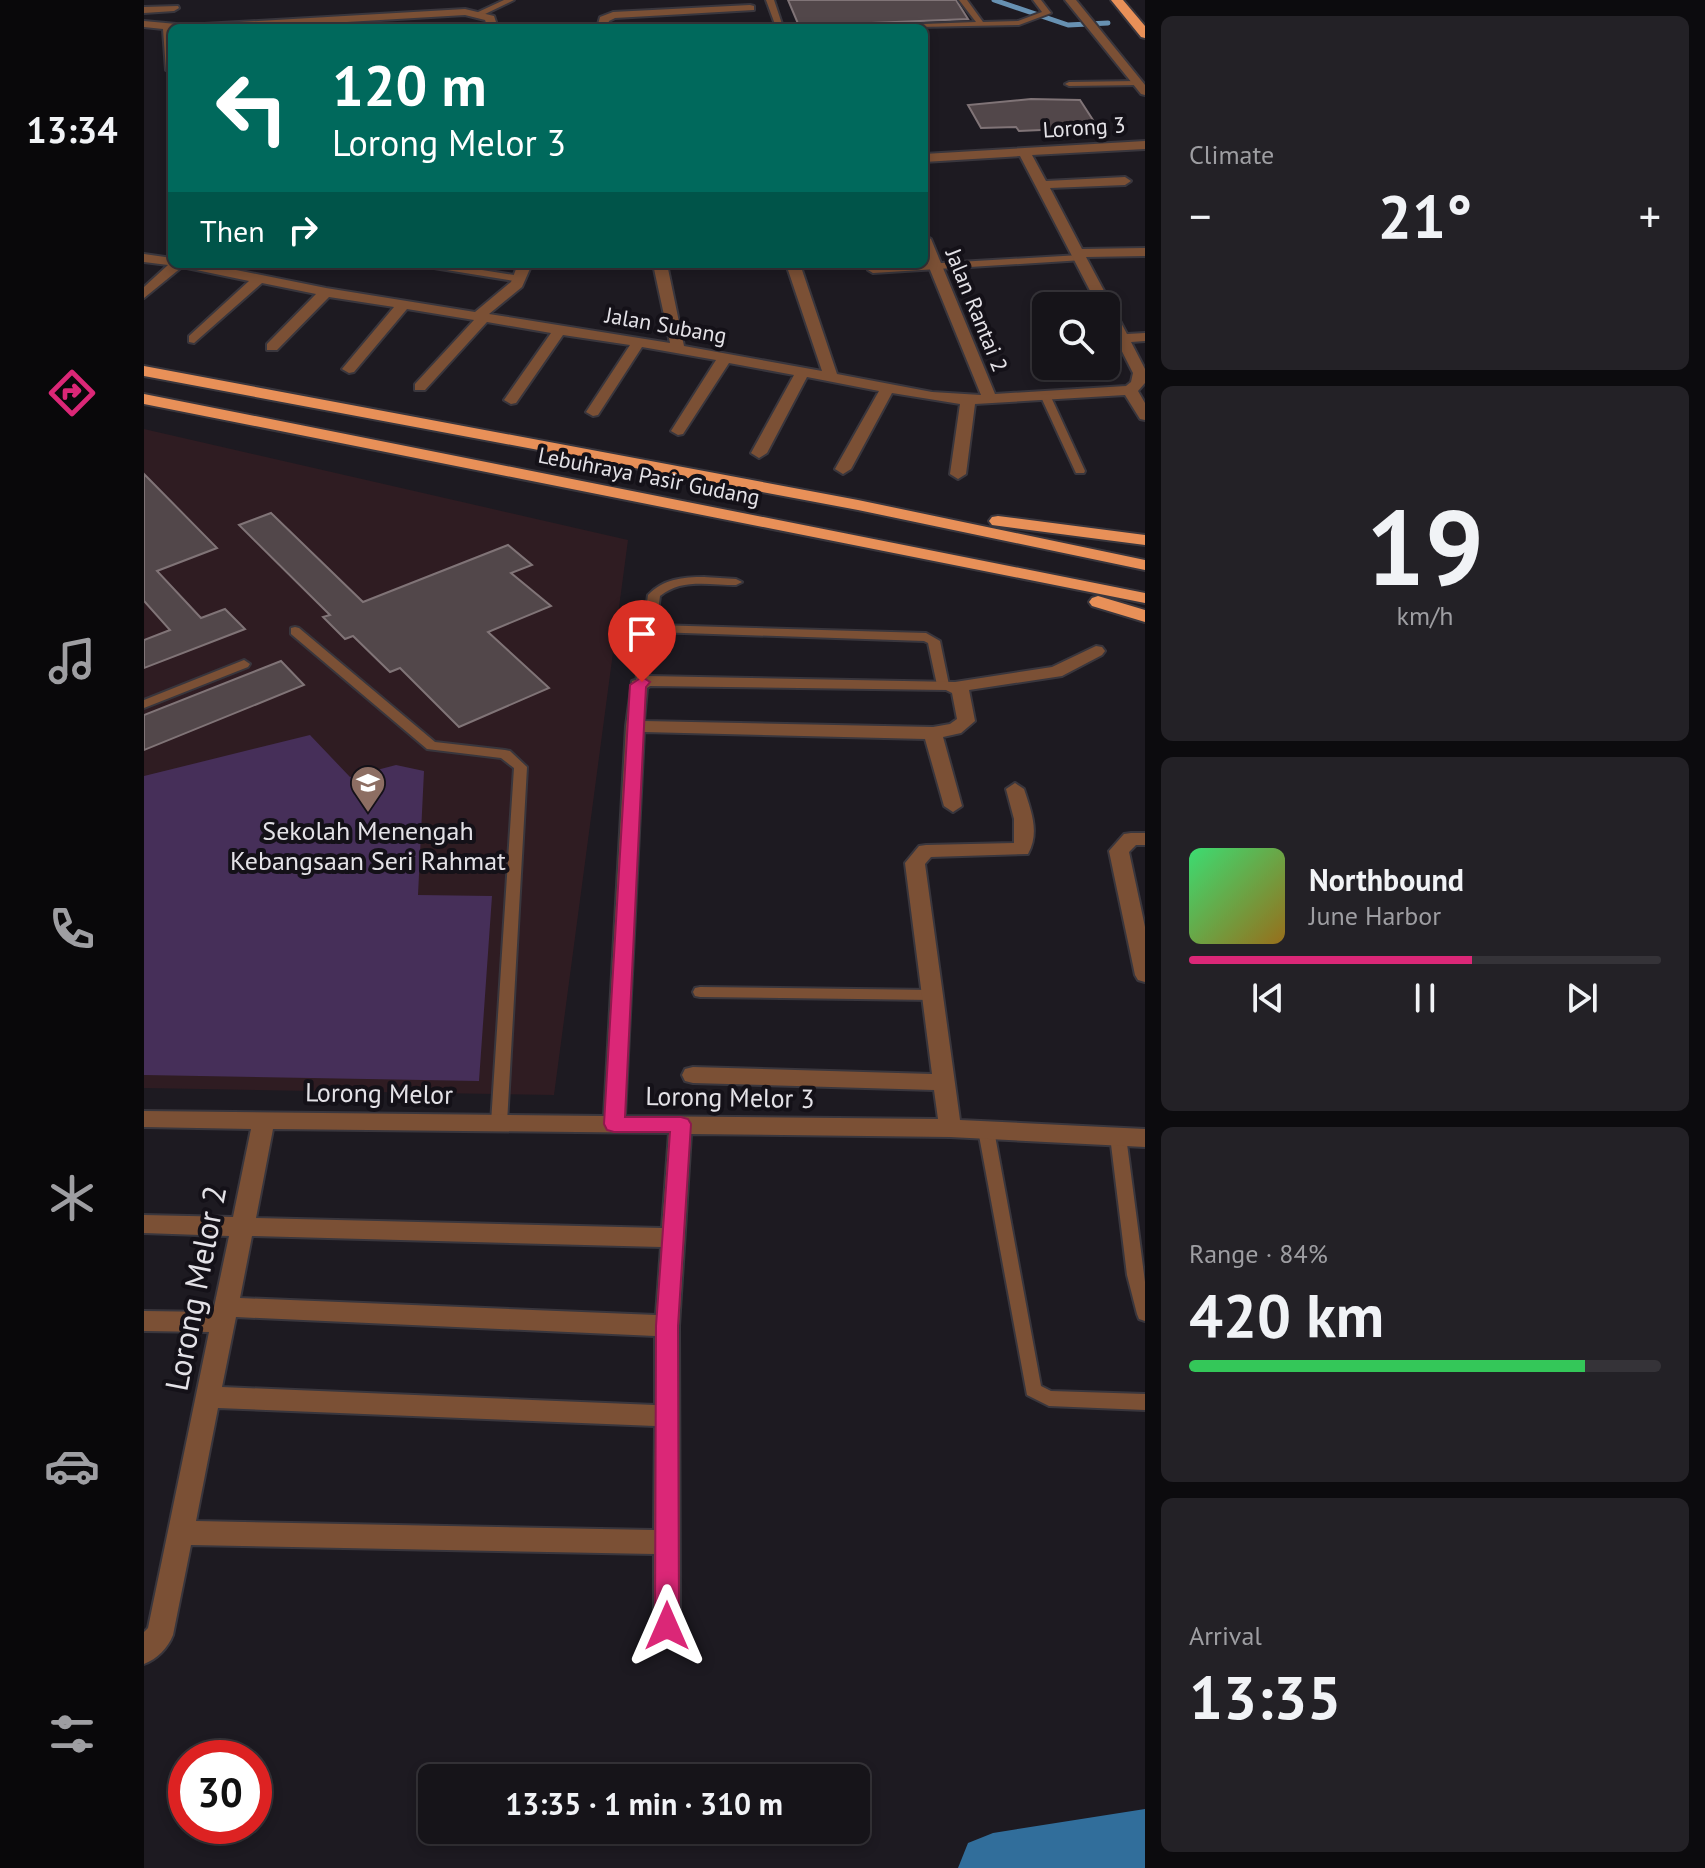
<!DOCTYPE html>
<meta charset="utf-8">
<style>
:root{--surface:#161419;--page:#232126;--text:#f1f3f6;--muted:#9e9ea2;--line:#353338;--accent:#db2777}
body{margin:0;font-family:"PT Sans",sans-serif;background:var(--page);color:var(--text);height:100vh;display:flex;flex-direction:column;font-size:30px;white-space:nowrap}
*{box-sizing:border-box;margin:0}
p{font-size:26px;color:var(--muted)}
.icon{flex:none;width:44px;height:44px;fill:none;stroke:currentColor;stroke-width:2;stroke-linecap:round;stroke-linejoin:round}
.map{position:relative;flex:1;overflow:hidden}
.panel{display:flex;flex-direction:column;gap:16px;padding:16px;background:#0c0b0e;width:560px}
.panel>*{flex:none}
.top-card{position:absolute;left:24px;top:24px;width:760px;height:244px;border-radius:12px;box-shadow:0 4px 12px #0003,0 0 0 2px var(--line);background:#00695c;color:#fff;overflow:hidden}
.buttons{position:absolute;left:888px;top:292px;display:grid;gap:16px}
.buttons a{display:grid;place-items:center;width:88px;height:88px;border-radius:12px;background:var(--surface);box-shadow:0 4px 12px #0003,0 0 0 2px var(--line);font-size:40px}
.speed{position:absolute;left:24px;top:1740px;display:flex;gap:16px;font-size:40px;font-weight:700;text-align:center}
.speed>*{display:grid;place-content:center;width:104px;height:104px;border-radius:50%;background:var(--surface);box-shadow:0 4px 12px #0003,0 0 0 2px var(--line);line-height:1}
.speed .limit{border:12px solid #d22;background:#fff;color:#111}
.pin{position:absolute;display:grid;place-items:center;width:68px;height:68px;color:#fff;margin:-82px -34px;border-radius:50% 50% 50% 0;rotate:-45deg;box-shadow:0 0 8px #0007}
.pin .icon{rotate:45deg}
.me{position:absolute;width:88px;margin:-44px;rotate:0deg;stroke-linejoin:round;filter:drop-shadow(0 0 6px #0008)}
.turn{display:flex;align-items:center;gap:28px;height:168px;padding:0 32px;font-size:36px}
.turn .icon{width:104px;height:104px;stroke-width:2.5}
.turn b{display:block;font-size:56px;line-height:68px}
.then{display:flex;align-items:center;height:76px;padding:0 32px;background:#0003;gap:16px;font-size:30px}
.big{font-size:60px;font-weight:600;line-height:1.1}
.panel .card{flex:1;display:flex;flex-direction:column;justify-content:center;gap:12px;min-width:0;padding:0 28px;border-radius:12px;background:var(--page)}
.panel .dial{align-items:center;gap:0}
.dial b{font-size:104px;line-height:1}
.song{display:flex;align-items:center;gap:24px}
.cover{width:96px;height:96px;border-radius:12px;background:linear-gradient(135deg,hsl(140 70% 55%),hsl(40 70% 35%))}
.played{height:8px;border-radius:4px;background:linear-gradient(90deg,var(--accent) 60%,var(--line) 60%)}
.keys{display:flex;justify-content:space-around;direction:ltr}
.heat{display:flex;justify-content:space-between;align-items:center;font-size:44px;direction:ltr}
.charge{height:12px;border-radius:6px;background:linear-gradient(90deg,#34c759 84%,var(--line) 0)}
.trip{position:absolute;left:274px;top:1764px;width:452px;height:80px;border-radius:12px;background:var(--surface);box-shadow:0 4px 12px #0003,0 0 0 2px var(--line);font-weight:600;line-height:80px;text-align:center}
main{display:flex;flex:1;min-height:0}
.tab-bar{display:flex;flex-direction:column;width:144px;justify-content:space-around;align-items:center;background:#09080a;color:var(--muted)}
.tab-bar .icon{width:56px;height:56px}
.tab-bar .active{color:var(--accent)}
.tab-bar b{font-size:36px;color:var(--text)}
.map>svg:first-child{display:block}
.education{fill:#2f1c22}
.green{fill:#462f59}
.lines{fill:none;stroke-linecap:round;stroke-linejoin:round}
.stream{stroke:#6791b2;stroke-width:5}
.river{fill:#316e9b;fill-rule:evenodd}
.building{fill:#52474a;stroke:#807477;stroke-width:2}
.service-casing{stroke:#39363d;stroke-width:4}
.minor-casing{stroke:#39363d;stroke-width:4}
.trunk-casing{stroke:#39363d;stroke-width:4}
.service{fill:#7b5035;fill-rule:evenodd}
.minor{fill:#7b5035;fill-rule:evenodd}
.trunk{fill:#e89058;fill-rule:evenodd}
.route{fill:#db2777;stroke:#8e194d;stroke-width:2}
.labels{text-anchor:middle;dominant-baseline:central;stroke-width:8;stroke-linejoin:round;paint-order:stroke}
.far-street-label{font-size:22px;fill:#e4e2e7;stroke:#141118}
.poi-label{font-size:26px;fill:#e4e2e7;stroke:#141118}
.street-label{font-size:26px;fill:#e4e2e7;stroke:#141118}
.near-street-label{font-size:32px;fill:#e4e2e7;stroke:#141118}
</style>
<main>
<nav class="tab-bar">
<b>13:34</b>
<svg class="icon active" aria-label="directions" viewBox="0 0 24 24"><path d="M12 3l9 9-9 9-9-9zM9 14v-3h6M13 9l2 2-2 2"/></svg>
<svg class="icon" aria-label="music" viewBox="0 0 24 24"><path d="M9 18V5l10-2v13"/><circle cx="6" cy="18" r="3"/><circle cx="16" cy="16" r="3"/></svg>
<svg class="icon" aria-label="phone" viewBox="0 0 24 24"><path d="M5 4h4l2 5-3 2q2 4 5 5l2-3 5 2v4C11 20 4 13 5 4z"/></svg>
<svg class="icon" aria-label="climate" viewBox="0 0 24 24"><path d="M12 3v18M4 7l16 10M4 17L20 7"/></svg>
<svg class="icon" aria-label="car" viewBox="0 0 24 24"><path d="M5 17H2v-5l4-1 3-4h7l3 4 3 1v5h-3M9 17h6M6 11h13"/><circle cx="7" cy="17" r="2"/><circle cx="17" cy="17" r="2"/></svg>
<svg class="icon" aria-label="filters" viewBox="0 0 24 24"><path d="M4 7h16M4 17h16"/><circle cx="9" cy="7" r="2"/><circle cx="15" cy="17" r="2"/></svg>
</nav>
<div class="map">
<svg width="1001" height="1868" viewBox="0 0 1001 1868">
<rect width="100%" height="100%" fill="#1d1a21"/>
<path class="education" d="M0 429 484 540 410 1095 0 1088Z"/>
<path class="green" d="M166 735 206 777 252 765 280 771 274 895 348 896 335 1081 0 1075V776Z"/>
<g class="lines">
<path class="stream" d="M850 0 924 25 964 23"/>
<path class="river" d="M1001 1809V1868H814L824 1843 849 1833Z"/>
</g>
<path class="building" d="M644 0H812L824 19 655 26Z
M887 99 936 100 951 123 917 125 919 129 875 131 872 127 837 128 824 105Z
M0 474 73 548 13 571 57 618 81 609 101 629 0 668V640L26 630 0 601Z
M127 513 219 602 364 545 388 565 367 573 407 606 344 632 405 688 315 727 256 668 246 672 209 636 201 639 179 617 186 615 95 525Z
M137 661 160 685 0 750V715Z"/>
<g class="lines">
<defs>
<path id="service" d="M360 0H370L339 15 332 13Z
M622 0H630L638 24 643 28 632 27Z
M815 0H823L839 22 874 21 898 12 889 0H897L907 13 875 25 724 28 728 26 832 22Z
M993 81 997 83 996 85 925 86 921 84 925 82Z
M936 255 939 256V260L729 273 724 270 729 267Z
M279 264H301L376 276 381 279 376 282 284 267Z
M902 394 907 397 941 471 940 473H932L931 471 897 397Z
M560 577 592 579 598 582 592 585C566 585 537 578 516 596L512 625 782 633 796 641 805 685 799 689 793 685 784 643 780 641 511 632 504 682 498 686 494 685 492 682 504 595C519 579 539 577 560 577Z
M151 627 155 628 291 742 361 750 366 751 383 767 363 1123 360 1127H350L347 1123 370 768 357 758 283 749 147 634V628Z
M100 660 106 664 104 667 0 708V700Z
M556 987 789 990 794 991 796 995 794 999 789 1000 556 997 551 996 549 992 551 988Z
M842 1124 847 1126 850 1130 897 1386 907 1391 1001 1394V1410L905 1406 883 1395 834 1130 837 1126Z
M974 1130 979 1132 982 1136 1001 1282V1321L995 1319 993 1314 983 1275 966 1136 969 1132Z"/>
<path id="minor" d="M921 0H932L1001 85V95L997 94Z
M606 5 610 6V10L471 18 465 21 463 28H453L456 17 469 12Z
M34 6 35 8 30 11 0 13V7Z
M321 9 350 16 354 28H344L341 20 321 15 100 28H28V73L22 70 19 29 0 27V21L43 25Z
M1001 141V149L888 155 902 181 981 177 987 181 981 185 906 188 938 249 1001 248V256L942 257 983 334 1001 333V341L987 342 1001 369V383L994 391 1001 403V420L996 419 981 395 831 404 822 474 814 479 806 474 816 404 748 393 707 469 699 474 691 469 735 391 663 377 623 453 615 458 607 453 650 375 585 363 539 434 534 435 527 431 572 360 498 347 454 415 449 416 442 412 486 345 419 335 372 403 367 404 360 400 407 333 343 322 281 390H271V384L330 320 263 309 210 372 205 373 198 369 250 307 185 297 133 350H123V344L172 294 118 283 50 343 45 342V336L105 281 38 267 0 298V287L24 265 0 262V254L28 258V264H62L182 288 331 312 367 282 374 264H388L378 287 345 314 526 343 509 264H523L540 346 678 371 642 264H656L693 374 788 392 837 395 780 255V235L787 239 851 394 982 386 987 382 989 373 962 320V306H954L876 156 780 162V154Z
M952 646 958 647 961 651 958 655 918 676 825 690 831 721 817 733 799 737 818 806 809 812 800 806 781 739 500 732 481 1116 794 1119 790 1090 549 1083 541 1081 538 1075 541 1069 549 1067 788 1074 761 863 775 846 782 845 870 843V819L862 789 871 783 880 789C887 811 896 832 884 854L787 857 781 864 816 1120 1001 1129V1147L806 1137 547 1134 535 1326 536 1626 533 1635 523 1639 513 1635 510 1626V1554L47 1545 29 1635C24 1648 13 1659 0 1664V1632L4 1628 65 1332 0 1331V1311L69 1312 85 1236 0 1233V1215L89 1217 107 1129 0 1127V1111L460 1116 482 726 488 681 504 676 811 682 908 667ZM506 686 802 690 808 693 813 719 806 724 789 727 500 721 503 688ZM129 1129 525 1133 518 1228 112 1218ZM108 1236 517 1247 512 1315 96 1298ZM92 1317 511 1336V1405L78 1387ZM74 1408 511 1426 510 1530 52 1521Z
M987 833H1001V845H992L985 852 1001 927V982L994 980 991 975 965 851 980 834Z"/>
<path id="trunk" d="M967 0H979L1001 26V38L997 37Z
M0 366 714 500 1001 560V570L714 510 0 376Z
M0 394 1001 593V603L0 404Z
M854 516 1001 535V545L848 525 845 521 848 517Z
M954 596 1001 610V622L948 606 945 602 948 598Z"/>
</defs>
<use href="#service" class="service-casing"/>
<use href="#minor" class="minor-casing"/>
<use href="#trunk" class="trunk-casing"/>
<use href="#service" class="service"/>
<use href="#minor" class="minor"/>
<use href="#trunk" class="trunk"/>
</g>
<path class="route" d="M498 677 506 682 502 687 501 706 481 1117H537L544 1119 547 1124 534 1326 535 1626 532 1634 523 1637 515 1634 511 1626 512 1326 526 1132H470L463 1130 460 1124 486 685Z"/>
<defs>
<symbol id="school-pin" viewBox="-11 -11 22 30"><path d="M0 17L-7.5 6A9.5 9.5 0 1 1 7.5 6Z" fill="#8d6e63" stroke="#141118"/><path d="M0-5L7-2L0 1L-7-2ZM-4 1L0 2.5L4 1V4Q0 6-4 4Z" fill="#fff"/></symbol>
</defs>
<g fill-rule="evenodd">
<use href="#school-pin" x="204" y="763" width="40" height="54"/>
</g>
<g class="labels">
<g class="far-street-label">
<text transform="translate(940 127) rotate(-4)">Lorong 3</text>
<text transform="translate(833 310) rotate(68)">Jalan Rantai 2</text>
<text transform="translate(522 325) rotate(10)">Jalan Subang</text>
<text transform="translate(505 476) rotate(11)">Lebuhraya Pasir Gudang</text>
</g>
<g class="poi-label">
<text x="224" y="830">Sekolah Menengah<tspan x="224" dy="30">Kebangsaan Seri Rahmat</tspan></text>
</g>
<g class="street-label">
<text transform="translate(235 1093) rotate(1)">Lorong Melor</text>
<text transform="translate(586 1097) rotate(1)">Lorong Melor 3</text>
</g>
<g class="near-street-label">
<text transform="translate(51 1288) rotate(-79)">Lorong Melor 2</text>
</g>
</g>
</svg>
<div class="buttons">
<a><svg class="icon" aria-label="search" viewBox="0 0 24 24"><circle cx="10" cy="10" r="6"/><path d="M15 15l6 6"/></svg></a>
</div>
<div class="speed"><div class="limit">30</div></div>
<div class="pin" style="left:498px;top:682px;background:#d93025"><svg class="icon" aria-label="arrive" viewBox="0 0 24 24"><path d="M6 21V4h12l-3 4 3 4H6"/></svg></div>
<svg class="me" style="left:523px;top:1626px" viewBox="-20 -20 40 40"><path d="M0-17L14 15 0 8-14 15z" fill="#db2777" stroke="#fff" stroke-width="4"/></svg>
<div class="trip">13:35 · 1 min · 310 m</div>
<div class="top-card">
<div class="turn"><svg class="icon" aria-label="left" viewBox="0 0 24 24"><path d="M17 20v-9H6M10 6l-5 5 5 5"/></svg><div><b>120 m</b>Lorong Melor 3</div></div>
<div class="then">Then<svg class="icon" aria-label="right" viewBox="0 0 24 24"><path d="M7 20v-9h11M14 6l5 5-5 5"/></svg></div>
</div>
</div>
<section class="panel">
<div class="card"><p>Climate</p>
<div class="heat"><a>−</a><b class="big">21°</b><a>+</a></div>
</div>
<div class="card dial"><b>19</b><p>km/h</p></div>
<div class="card">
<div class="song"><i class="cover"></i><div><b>Northbound</b><p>June Harbor</p></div></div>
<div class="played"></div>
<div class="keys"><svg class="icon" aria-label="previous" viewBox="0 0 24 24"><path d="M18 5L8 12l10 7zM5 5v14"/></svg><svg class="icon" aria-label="pause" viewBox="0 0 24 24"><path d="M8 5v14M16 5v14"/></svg><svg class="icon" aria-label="next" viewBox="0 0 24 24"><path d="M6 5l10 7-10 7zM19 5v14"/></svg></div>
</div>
<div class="card"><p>Range · 84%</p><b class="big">420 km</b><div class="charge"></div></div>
<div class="card"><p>Arrival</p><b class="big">13:35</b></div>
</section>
</main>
